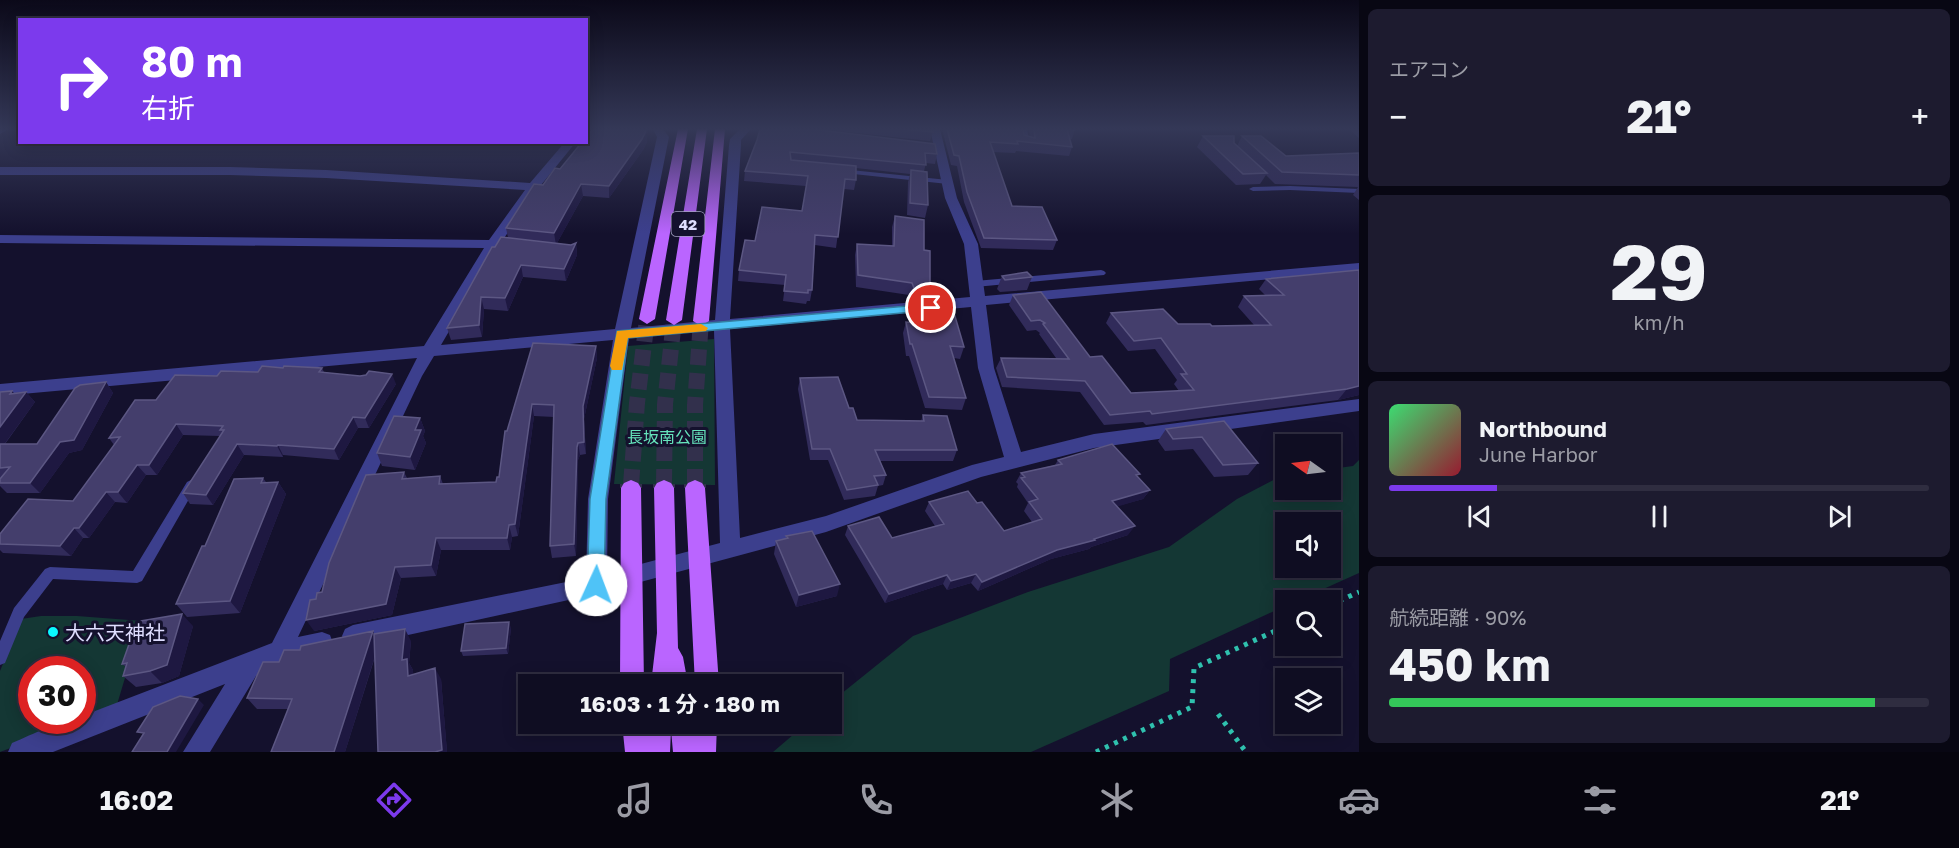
<!DOCTYPE html>
<html lang="ja">
<meta charset="utf-8">
<style>
:root{--surface:#0f0d22;--page:#1d1b2f;--text:#f1f3f6;--muted:#9b9ca5;--line:#2f2d40;--accent:#7c3aed}
body{margin:0;font-family:"Golos Text","Noto Sans JP",sans-serif;background:var(--page);color:var(--text);height:100vh;display:flex;flex-direction:column;font-size:22px;white-space:nowrap}
*{box-sizing:border-box;margin:0}
p{font-size:20px;color:var(--muted)}
.icon{flex:none;width:33px;height:33px;fill:none;stroke:currentColor;stroke-width:2;stroke-linecap:round;stroke-linejoin:round}
.map{position:relative;flex:1;overflow:hidden}
.drawer{display:flex;flex-direction:column;gap:9px;padding:9px;background:#080713;width:600px}
.drawer>*{flex:none}
.guide{position:absolute;left:18px;top:18px;width:570px;height:126px;border-radius:0px;box-shadow:0 3px 15px #0003,0 0 0 2px var(--line);background:#7c3aed;color:#fff;overflow:hidden}
.needle{width:39px;rotate:284deg}
.controls{position:absolute;left:1275px;top:434px;display:grid;gap:12px}
.controls a{display:grid;place-items:center;width:66px;height:66px;border-radius:0px;background:var(--surface);box-shadow:0 3px 15px #0003,0 0 0 2px var(--line);font-size:30px}
.speed{position:absolute;left:18px;top:656px;display:flex;gap:12px;font-size:30px;font-weight:700;text-align:center}
.speed>*{display:grid;place-content:center;width:78px;height:78px;border-radius:50%;background:var(--surface);box-shadow:0 3px 15px #0003,0 0 0 2px var(--line);line-height:1}
.speed .limit{border:9px solid #d22;background:#fff;color:#111}
.pin{position:absolute;display:grid;place-items:center;width:51px;height:51px;color:#fff;margin:-26px;border:3px solid #fff;border-radius:50%;box-shadow:0 2px 6px #0007}
.me{position:absolute;width:66px;margin:-33px;rotate:2deg;stroke-linejoin:round;filter:drop-shadow(0 0 4px #0008)}
.turn{display:flex;align-items:center;gap:21px;height:126px;padding:0 24px;font-size:27px}
.turn .icon{width:78px;height:78px;stroke-width:2.5}
.turn b{display:block;font-size:42px;line-height:51px}
.big{font-size:45px;font-weight:700;line-height:1.1}
.drawer .tile{flex:1;display:flex;flex-direction:column;justify-content:center;gap:9px;min-width:0;padding:0 21px;border-radius:9px;background:var(--page)}
.drawer .dial{align-items:center;gap:0}
.dial b{font-size:78px;line-height:1}
.song{display:flex;align-items:center;gap:18px}
.cover{width:72px;height:72px;border-radius:9px;background:linear-gradient(135deg,hsl(140 70% 55%),hsl(350 70% 35%))}
.played{height:6px;border-radius:3px;background:linear-gradient(90deg,var(--accent) 20%,var(--line) 20%)}
.keys{display:flex;justify-content:space-around;direction:ltr}
.heat{display:flex;justify-content:space-between;align-items:center;font-size:33px;direction:ltr}
.charge{height:9px;border-radius:4px;background:linear-gradient(90deg,#34c759 90%,var(--line) 0)}
.trip{position:absolute;left:518px;top:674px;width:324px;height:60px;border-radius:0px;background:var(--surface);box-shadow:0 3px 15px #0003,0 0 0 2px var(--line);font-weight:700;line-height:60px;text-align:center}
.tabs{display:flex;height:96px;justify-content:space-around;align-items:center;background:#06050e;color:var(--muted)}
.tabs .icon{width:42px;height:42px}
.tabs .active{color:var(--accent)}
.tabs b{font-size:27px;color:var(--text)}
main{display:flex;flex:1;min-height:0}
.map>svg:first-child{display:block}
.green{fill:#143734;fill-rule:evenodd}
.lines{fill:none;stroke-linecap:round;stroke-linejoin:round}
.primary-tunnel-far1{stroke:#32304c;stroke-width:16;stroke-dasharray:16 8;stroke-linecap:butt}
.primary-tunnel{stroke:#32304c;stroke-width:22;stroke-dasharray:22 11;stroke-linecap:butt}
.path{stroke:#2fc1ae;stroke-width:5;stroke-dasharray:4 6;stroke-linecap:butt}
.service{fill:#3c3f8d;fill-rule:evenodd}
.minor{fill:#3c3f8d;fill-rule:evenodd}
.primary{fill:#ba65ff;fill-rule:evenodd}
.wall{fill:#312b5a}
.shaded-wall{fill:#1e1841}
.building{fill:#443e6c;stroke:#5c5783;stroke-width:1.5}
.route{fill:#4fc3f7;stroke:#337fa1;stroke-width:1.5}
.slow{fill:#f59e0b}
.poi-dot{fill:#0af8ff;stroke:#14112d;stroke-width:2}
.labels{text-anchor:middle;dominant-baseline:central;stroke-width:6;stroke-linejoin:round;paint-order:stroke}
.shield{fill:#14112d;stroke:#a2a0c0;stroke-width:1.5}
.shield-label{font-size:15px;font-weight:bold;fill:#dfdeff}
.park-label{font-size:16px;fill:#65e3bb;stroke:#14112d}
.near-poi-label{font-size:20px;fill:#dfdeff;stroke:#14112d;text-anchor:start}
</style>
<main>
<div class="map">
<svg width="1359" height="752" viewBox="0 0 1359 752">
<rect width="100%" height="100%" fill="#14112d"/>
<path class="green" d="M714 339 715 485 614 484 628 346Z
M1359 460V573L1299 600H1286L1285 606 1170 659 1169 691 1031 752H773L807 723H831V702L913 636 1028 592 1169 547 1237 499 1285 474 1286 489H1330L1331 469 1353 466ZM1286 522H1330V567H1286Z
M41 616H77L142 621 116 708 0 752V671L21 619ZM32 669H82V720H32Z"/>
<g class="lines">
<path class="primary-tunnel-far1" d="M631 485 637 403 647 319
M664 485 665 404 674 320
M695 485V405L701 321"/>
<path class="primary-tunnel" d="M695 484V488
M631 488V484
M664 488V484"/>
<path class="path" d="M1330 605 1359 592
M1218 714 1246 752
M1096 752 1192 707 1194 668 1286 626"/>
<path class="service" d="M1021 129H1027L1030 146 1023 144Z
M841 169 948 180 952 182 948 184 844 173H841Z
M1290 186 1359 189V193L1290 190 1253 191 1249 189 1253 187Z
M1101 270 1104 271 1106 273 1104 275 975 287 970 284 975 281Z
M191 480 195 482 197 485 142 581 137 583 53 579 24 617 5 663 0 665V641L14 608 45 569 50 567 133 571 187 482Z"/>
<path class="minor" d="M0 129H8L0 134Z
M653 129H663L669 137 631 328 715 320 729 145 730 139 740 129H751L741 140V145L730 319 970 297 964 244 945 198 930 129H940L957 198 978 244 985 296 1359 263V271L986 305 994 368 1021 452 1094 434 1359 399V411L1094 448 981 477 826 532 596 594 353 647 345 643 342 636 345 629 353 625 586 578 588 499 613 340 434 356 422 376 298 637 322 632 330 635 333 643 330 651 283 661 256 676 210 752H183L225 684 53 752H8L12 743C34 734 59 720 82 720V716L272 643 417 358 0 396V384L424 346 484 248 0 243V235L489 240 525 190 326 178 230 175H0V167H230L326 170 530 183 565 142H576L537 190 500 244 441 345 615 329 657 137ZM971 307 978 368 1004 457 972 465 826 516 740 538 730 329ZM714 330 720 543 607 573 608 499 629 338Z"/>
<path class="primary" d="M678 129H688L655 319 647 324 639 319Z
M697 129H707L682 320 674 325 666 320Z
M715 129H725L709 321 701 326 693 321Z
M631 480 638 483 641 488 644 684H620L621 488 624 483Z
M664 480 671 483 674 488 678 648 683 657 688 684H651L657 633 654 488 657 483Z
M695 480 702 483 705 488 719 684H695L685 488 688 483Z
M622 723H646L647 726V723H717L716 752H673L671 730 670 752H625Z"/>
</g>
<path class="wall" d="M820 129H932L933 132 930 141Z
M942 129H1023L1024 135 1030 136 1029 129H1075L1072 139H1070L1072 147 1069 156 1016 151 1015 153 993 152 1012 206 1057 240 1053 250 981 248 964 202 957 166 951 165Z
M1349 129H1359V138Z
M648 132 646 134 647 142 643 150 609 198 583 196 557 243 571 245 576 243 577 255 566 281 523 277 508 311 484 309 482 337 451 340 447 328 495 247 508 238 506 228 543 185 560 169Z
M1203 136 1234 143 1237 146 1242 136 1286 156 1359 153V200L1353 195 1358 187 1275 184 1266 175 1260 184 1236 185 1197 147Z
M757 140 937 154 935 164 926 163 924 171 928 205 925 218 907 215 908 182 910 174 856 168V180L854 190 844 189 836 248 815 245 812 290 810 301H807L806 304 783 301 785 285 738 281 739 270 755 241 802 211 806 186 744 181 745 171Z
M895 216 924 250 930 287 926 299 910 300 909 295 856 287 855 255 857 244 892 246V227Z
M1359 270V395L1338 400 1146 425 1143 422 1104 425 1080 392 1002 387 996 368 1001 358H1056L1039 334 1040 333 1036 330 1027 331 1009 305 1013 295 1090 357 1131 393 1179 391 1174 384 1177 380 1155 349 1128 351 1106 323 1111 313 1178 324 1212 326 1254 325 1238 307 1244 296H1266L1259 289 1266 279Z
M1002 276 1032 277 1027 290 1000 292 997 289Z
M917 303 929 305 964 347 960 359 954 358 966 398 962 410 925 408 909 356H906L903 333 906 322 916 323 914 314Z
M533 343 596 346 597 358 584 419 586 454 580 455 578 460 576 556 552 558 550 546 554 417 534 416 518 536 512 537 510 550H441L436 576 401 578 392 615 314 631 316 599 322 592 404 472 407 478 440 476 443 484 496 482 499 477 507 431Z
M283 368H322L324 372 396 384 369 428H358L339 460 283 455V457L244 455 213 505 190 504 183 493 220 436 183 435 157 475H146L127 503 115 502 89 538H83L71 556 3 553 0 550V534L73 501 114 445 109 438 156 400 217 376 258 372Z
M800 378 849 408 857 420 921 421 923 415 957 450 953 461H880L886 475 883 485 878 486 875 496 844 500 828 460H810L798 389Z
M106 382 113 393 82 450 69 453 40 493H7L0 486V479L1 478H0V392L12 391 14 393 26 392 35 402 5 444H37Z
M420 418 425 431 423 436 426 443 415 470 382 466 377 453Z
M1224 421 1258 463 1248 475 1214 477 1193 449 1165 451 1158 441 1166 429Z
M1058 460 1138 477 1150 490 1143 499 1117 506 1128 535 1091 547 1089 549 1051 559 978 591 971 583 947 590 943 584 885 603 845 535 848 526 892 538 935 526 925 511 929 502 977 503 1004 531 1032 522 1024 511 1028 503 1017 487 1018 484 1016 482 1021 473 1055 465Z
M263 478 266 482H278L286 494 240 613 187 617 176 604 205 546Z
M786 536 837 596 796 607 774 554 776 541 786 539Z
M193 626 179 676 162 683 136 687 123 676 126 667 122 664Z
M511 628 508 654 463 656 461 651Z
M374 634 411 641 409 663 413 670V674L441 679 447 752H378L375 657 345 752H271L288 709H257L247 698 279 662 300 650Z"/>
<path class="shaded-wall" d="M642 129H648V132L646 134 647 142 643 150 609 198V186Z
M581 184 583 196 556 245 554 233Z
M576 243 577 255 566 281 564 269Z
M521 265 523 277 508 311 505 298Z
M481 297 484 309 482 337 479 325Z
M596 346 597 358 584 419 586 454 584 442 583 406Z
M392 374 396 384 369 428 365 418Z
M106 382 113 393 82 450 69 453 40 493 30 483Z
M1359 386V395L1338 400 1347 389Z
M12 391 20 400 26 392 35 402 0 450V427L10 394Z
M532 404 534 416 518 536 515 524Z
M353 417 358 428 339 460 334 449Z
M420 418 425 431 423 436 426 443 415 470 410 457 415 430Z
M176 424 183 435 157 475 149 465Z
M578 443 580 455 578 460 576 556 574 544 577 447Z
M237 444 244 455 213 505 206 495Z
M278 445 283 455V457L277 446Z
M137 465 146 475 127 503 118 492Z
M278 482 286 494 240 613 230 601Z
M1150 490 1143 499 1106 510 1112 501Z
M106 492 115 502 89 538 79 528Z
M509 525 512 537 510 550 507 538Z
M1135 526 1128 535 1091 547 1089 549 1051 559 978 591 982 582 1057 550Z
M74 528 83 538 71 556 60 546Z
M436 538 441 550 436 576 431 565Z
M395 567 401 578 392 615 314 631 306 620Z
M976 574 971 583 947 590 951 581Z
M947 575 943 584 885 603 889 594Z
M840 584 837 596 796 607 799 595Z
M182 614 193 626 179 676 162 683 150 671Z
M509 622 511 628 508 654 506 648Z
M405 629 411 641 409 663 413 670 414 687 408 676 402 660Z
M373 631 379 643 345 752H334Z
M435 668 441 679 447 752H435Z
M198 699 204 705 176 752H167Z"/>
<path class="building" d="M593 129H642V130L646 131 642 139 609 186 581 184 554 233 506 228 534 184 543 185 555 168 560 169 582 142H586V137Z
M760 129H812L935 144 937 154 925 153 926 165 790 152 791 160 856 166V180L845 179 838 237 815 235 812 290H808V293L784 291 786 275 739 270 745 240 755 241 762 207 802 211 808 176 745 171 757 140Z
M903 129H932L933 132Z
M947 129H1023L1024 135 1035 138 1034 129H1075V130L1067 129 1072 147 1017 141 1018 144 990 142 1012 206 1042 207 1057 240 984 238 967 192 959 156 954 155Z
M1203 136H1234V143L1267 173 1243 174Z
M1242 136H1261L1286 156 1359 153V175L1282 172Z
M911 170 927 172 928 205 910 203Z
M895 216 924 220V250L930 251V287L914 288 912 283 858 275 857 244 894 246Z
M501 237 571 245 576 243 564 269 521 265 505 298 481 297 479 325 447 328 492 247H495Z
M1359 270V386L1347 389 1152 414 1150 411 1110 415 1085 381 1007 377 1001 358 1069 359 1043 324 1045 323 1040 320 1031 321 1013 295 1041 292 1090 357 1102 356 1131 393 1194 390 1181 374H1187L1161 338 1134 341 1111 313 1163 309 1178 324H1210L1212 326 1271 325 1244 296 1284 295 1266 279Z
M1027 272 1032 277 1005 280 1002 276Z
M929 302V305L952 306 964 347 950 346 966 398 929 397 912 344H910L906 322 922 323 917 303Z
M533 343 596 346 583 406 584 442 578 443 577 447 574 544 550 546 554 405 532 404 515 524 509 525 507 538H436L431 565 395 567 386 604 306 620 310 600 316 599 317 593 322 592 329 563 366 475 404 472 402 479 440 476 439 484 496 482 497 477H499L505 431H507Z
M262 366 283 368 284 366 322 368 319 372 360 376 366 375 369 371 392 374 365 418 353 417 334 449 278 445 277 446 237 444 206 495 183 493 224 430H220L223 426 176 424 149 465H137L118 492H106L79 528H74L60 546 0 544V534L28 499 73 501 120 437 109 438 135 400H156L175 375 217 376 221 371 258 372Z
M838 377 849 408H853L857 420 924 421 923 415 947 416 957 450H875L886 475 874 476 878 485 847 490 830 449H812L800 378Z
M106 382 74 440 60 442 30 483H0V479L10 467 0 468V444H37L75 388 80 385Z
M12 391 10 394 26 392 0 427V392Z
M394 416 420 418 415 430H421L410 457 377 453Z
M1224 421 1258 463 1223 465 1202 437 1173 439 1166 429Z
M1112 444 1140 474 1136 475 1150 490 1112 501 1135 526 1094 539 1095 540 1057 550 982 582 976 574 951 581 947 575 889 594 848 526 879 517 892 538 944 524 929 502 968 491 977 503 982 502 1004 531 1042 519 1029 502 1038 499 1021 478 1025 477 1021 473 1062 464 1058 460Z
M263 478 261 483 278 482 230 601 176 604 202 546H205L234 479Z
M812 531 840 584 799 595 776 541 788 538 786 536Z
M182 614 167 665 150 671 123 676 127 663 122 664 133 633H137L141 621Z
M509 622 506 648 461 651 465 624Z
M405 629 402 660 407 659 408 676 435 668 442 750 435 752H378L374 634Z
M373 631 334 752H271L292 699 247 698 263 662H279L284 650H300L301 646Z
M180 696 198 699 167 752H132L144 733 137 732 153 707Z"/>
<linearGradient id="sky" x2="0" y2="1"><stop stop-color="#0b0919"/><stop offset="0.55" stop-color="#343857"/><stop offset="1" stop-color="#343857" stop-opacity="0"/></linearGradient>
<rect width="1359" height="234" fill="url(#sky)"/>
<path class="route" d="M931 304 935 305 937 308 935 310 628 338 606 499 604 585 602 590 596 593 589 590 587 585 590 499 617 331Z"/>
<path class="slow" d="M701 324 708 328 706 331 628 338 622 370H612L610 366 617 331Z"/>
<circle class="poi-dot" cx="53" cy="632" r="6"/>
<g class="labels">
<rect class="shield" x="671.5" y="212" width="33" height="24" rx="4.5"/>
<g class="shield-label">
<text x="688" y="224">42</text>
</g>
<g class="park-label">
<text x="667" y="437">長坂南公園</text>
</g>
<g class="near-poi-label">
<text x="65" y="632">大六天神社</text>
</g>
</g>
</svg>
<div class="controls">
<a><svg class="needle" viewBox="-14 -14 28 28"><path d="M0-13l5 13h-10z" fill="#e53935"/><path d="M0 13l5-13h-10z" fill="#9b9ca5"/></svg></a>
<a><svg class="icon" aria-label="sound" viewBox="0 0 24 24"><path d="M4 9h4l5-4v14l-5-4H4zM17 9q2 3 0 6"/></svg></a>
<a><svg class="icon" aria-label="search" viewBox="0 0 24 24"><circle cx="10" cy="10" r="6"/><path d="M15 15l6 6"/></svg></a>
<a><svg class="icon" aria-label="layers" viewBox="0 0 24 24"><path d="M12 4l9 5-9 5-9-5zM3 14l9 5 9-5"/></svg></a>
</div>
<div class="speed"><div class="limit">30</div></div>
<div class="pin" style="left:931px;top:308px;background:#d93025"><svg class="icon" aria-label="arrive" viewBox="0 0 24 24"><path d="M6 21V4h12l-3 4 3 4H6"/></svg></div>
<svg class="me" style="left:596px;top:585px" viewBox="-20 -20 40 40"><circle r="19" fill="#fff"/><path d="M0-13L10 11 0 6-10 11z" fill="#4fc3f7"/></svg>
<div class="trip">16:03 · 1 分 · 180 m</div>
<div class="guide">
<div class="turn"><svg class="icon" aria-label="right" viewBox="0 0 24 24"><path d="M7 20v-9h11M14 6l5 5-5 5"/></svg><div><b>80 m</b>右折</div></div>
</div>
</div>
<section class="drawer">
<div class="tile"><p>エアコン</p>
<div class="heat"><a>−</a><b class="big">21°</b><a>+</a></div>
</div>
<div class="tile dial"><b>29</b><p>km/h</p></div>
<div class="tile">
<div class="song"><i class="cover"></i><div><b>Northbound</b><p>June Harbor</p></div></div>
<div class="played"></div>
<div class="keys"><svg class="icon" aria-label="previous" viewBox="0 0 24 24"><path d="M18 5L8 12l10 7zM5 5v14"/></svg><svg class="icon" aria-label="pause" viewBox="0 0 24 24"><path d="M8 5v14M16 5v14"/></svg><svg class="icon" aria-label="next" viewBox="0 0 24 24"><path d="M6 5l10 7-10 7zM19 5v14"/></svg></div>
</div>
<div class="tile"><p>航続距離 · 90%</p><b class="big">450 km</b><div class="charge"></div></div>
</section>
</main>
<nav class="tabs">
<b>16:02</b>
<svg class="icon active" aria-label="directions" viewBox="0 0 24 24"><path d="M12 3l9 9-9 9-9-9zM9 14v-3h6M13 9l2 2-2 2"/></svg>
<svg class="icon" aria-label="music" viewBox="0 0 24 24"><path d="M9 18V5l10-2v13"/><circle cx="6" cy="18" r="3"/><circle cx="16" cy="16" r="3"/></svg>
<svg class="icon" aria-label="phone" viewBox="0 0 24 24"><path d="M5 4h4l2 5-3 2q2 4 5 5l2-3 5 2v4C11 20 4 13 5 4z"/></svg>
<svg class="icon" aria-label="climate" viewBox="0 0 24 24"><path d="M12 3v18M4 7l16 10M4 17L20 7"/></svg>
<svg class="icon" aria-label="car" viewBox="0 0 24 24"><path d="M5 17H2v-5l4-1 3-4h7l3 4 3 1v5h-3M9 17h6M6 11h13"/><circle cx="7" cy="17" r="2"/><circle cx="17" cy="17" r="2"/></svg>
<svg class="icon" aria-label="filters" viewBox="0 0 24 24"><path d="M4 7h16M4 17h16"/><circle cx="9" cy="7" r="2"/><circle cx="15" cy="17" r="2"/></svg>
<b>21°</b>
</nav>
